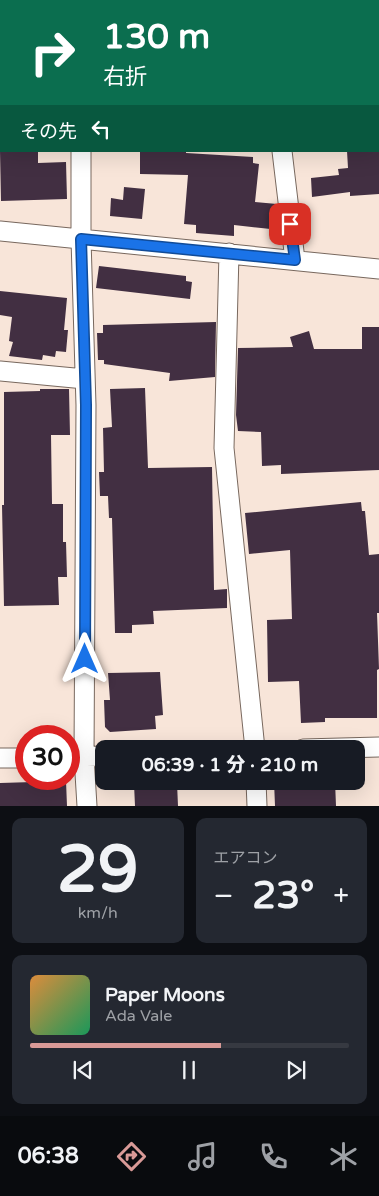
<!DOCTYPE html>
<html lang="ja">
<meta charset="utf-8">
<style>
:root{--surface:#171b24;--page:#242831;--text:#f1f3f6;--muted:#9ea1a6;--line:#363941;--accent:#d99a97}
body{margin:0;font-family:"Varela Round","Noto Sans JP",sans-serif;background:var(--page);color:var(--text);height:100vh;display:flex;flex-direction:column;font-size:19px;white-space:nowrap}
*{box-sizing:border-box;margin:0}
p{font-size:16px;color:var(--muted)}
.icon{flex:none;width:28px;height:28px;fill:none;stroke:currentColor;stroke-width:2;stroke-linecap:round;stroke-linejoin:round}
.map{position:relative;height:806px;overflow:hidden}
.details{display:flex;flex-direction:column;gap:12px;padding:12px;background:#0d0f14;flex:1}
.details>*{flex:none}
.banner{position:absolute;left:0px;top:0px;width:380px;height:152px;box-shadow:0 5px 20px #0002;background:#0b6e4f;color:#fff;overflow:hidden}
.speed{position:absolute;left:15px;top:725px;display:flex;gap:10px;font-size:25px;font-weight:700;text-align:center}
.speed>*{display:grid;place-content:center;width:65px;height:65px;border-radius:50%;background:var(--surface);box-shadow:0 5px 20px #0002;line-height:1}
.speed .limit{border:8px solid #d22;background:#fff;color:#111}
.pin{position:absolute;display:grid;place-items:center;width:42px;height:42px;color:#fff;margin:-21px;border-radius:10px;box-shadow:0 2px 8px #0006}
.me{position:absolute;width:55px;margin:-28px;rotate:0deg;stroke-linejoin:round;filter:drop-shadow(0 0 4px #0008)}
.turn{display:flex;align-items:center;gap:18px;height:105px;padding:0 20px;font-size:22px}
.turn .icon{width:65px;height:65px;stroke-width:2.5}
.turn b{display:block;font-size:35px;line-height:42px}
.then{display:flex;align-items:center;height:48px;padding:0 20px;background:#0003;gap:10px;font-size:19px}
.big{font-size:38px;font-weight:800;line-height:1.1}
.details .tile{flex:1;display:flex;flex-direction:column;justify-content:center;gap:8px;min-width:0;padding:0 18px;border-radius:10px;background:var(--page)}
.details .dial{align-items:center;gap:0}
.dial b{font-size:65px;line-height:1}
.song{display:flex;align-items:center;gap:15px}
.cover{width:60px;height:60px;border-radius:8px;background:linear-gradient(135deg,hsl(30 70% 55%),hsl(150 70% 35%))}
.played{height:5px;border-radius:2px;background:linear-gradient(90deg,var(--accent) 60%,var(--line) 60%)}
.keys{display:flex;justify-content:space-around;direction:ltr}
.heat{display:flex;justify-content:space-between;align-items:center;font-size:28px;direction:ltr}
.details .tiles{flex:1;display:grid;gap:12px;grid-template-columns:1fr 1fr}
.tile:last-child{grid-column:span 2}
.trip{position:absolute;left:95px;top:740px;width:270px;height:50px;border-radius:10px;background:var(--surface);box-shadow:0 5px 20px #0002;font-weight:800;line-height:50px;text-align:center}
.menu{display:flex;height:80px;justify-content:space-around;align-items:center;background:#090b0e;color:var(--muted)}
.menu .icon{width:35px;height:35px}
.menu .active{color:var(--accent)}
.menu b{font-size:22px;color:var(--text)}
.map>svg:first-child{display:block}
.building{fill:#422f42}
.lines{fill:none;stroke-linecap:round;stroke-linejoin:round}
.street-casing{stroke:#78685e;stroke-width:21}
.street{stroke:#fff;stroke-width:19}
.route-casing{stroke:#114b97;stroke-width:12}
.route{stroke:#1a73e8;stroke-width:9}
</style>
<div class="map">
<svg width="379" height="806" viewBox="0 0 379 806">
<rect width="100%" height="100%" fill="#f8e5d9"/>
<path class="building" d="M0 151H38V163L66 162 67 199 1 201Z
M140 151H186V153L253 157V163L259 164 255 202 277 204 280 230 234 225V236L196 233V225L184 224 188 175 140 174Z
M347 151H379V194L350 196V192L312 197 311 178 339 175 338 169 348 168Z
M124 187 145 189 142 219 110 216 111 198 123 200Z
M99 266 186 276V281L192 282 190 299 96 288Z
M0 291 67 298 64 330H68L66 352 56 351 55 357 43 355 42 360 9 356 13 342 9 341 12 317 0 315Z
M216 322 215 377 169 381 170 373 104 364V360H98L97 333H103V325Z
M362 327H379V470L281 474V465L262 466 261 432 238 431 236 415 238 348 293 347 290 337 309 331 314 349H362Z
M145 388 148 468 212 467 214 590 227 589V608L153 611 154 624 132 625V633H115L112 518H109L108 496H100L99 472H104L103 428 112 427 110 389Z
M40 389H69L70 435H51L52 504H63V542H66L67 577H58L59 605 4 606 2 505H4V392L40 391Z
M361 502 362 511H365L369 555 379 554V613H377L379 669 377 670V718H325V722L301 723 299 681 268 682 267 620 292 619 290 550 249 554 245 513Z
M160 672 163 715 155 716 156 729 110 732 105 727 104 700H110L108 673Z
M66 781 67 806H0V783Z
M274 781H335L336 806H275Z
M177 783 178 806H135L134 784Z"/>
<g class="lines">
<defs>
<path id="street" d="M81 0V1
M264 0V1
M22 1 67 0
M0 2H1
M81 151V239L86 405 84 757 87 806
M282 151 295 260
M0 231 379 269
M229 253 224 448 255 749
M0 371 85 379
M303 749 379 747
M69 757 104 756
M0 758H26
M256 781 257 806"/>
</defs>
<use href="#street" class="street-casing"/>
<use href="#street" class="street"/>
</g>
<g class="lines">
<defs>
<path id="route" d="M85 659 86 405 81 239 295 260 290 224"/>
</defs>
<use href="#route" class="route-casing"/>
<use href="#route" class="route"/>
</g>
</svg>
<div class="speed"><div class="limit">30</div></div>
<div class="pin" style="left:290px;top:224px;background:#d93025"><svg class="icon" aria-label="arrive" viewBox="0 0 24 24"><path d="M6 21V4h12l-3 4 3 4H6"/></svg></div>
<svg class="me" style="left:85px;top:659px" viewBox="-20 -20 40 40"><path d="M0-17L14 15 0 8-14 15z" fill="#1a73e8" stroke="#fff" stroke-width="4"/></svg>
<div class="trip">06:39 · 1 分 · 210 m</div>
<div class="banner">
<div class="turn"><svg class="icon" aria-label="right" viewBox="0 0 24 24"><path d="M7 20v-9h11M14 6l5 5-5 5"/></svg><div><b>130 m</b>右折</div></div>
<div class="then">その先<svg class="icon" aria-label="left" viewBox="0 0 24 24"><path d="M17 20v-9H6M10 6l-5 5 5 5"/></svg></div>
</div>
</div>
<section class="details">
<div class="tiles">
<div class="tile dial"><b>29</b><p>km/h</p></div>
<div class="tile"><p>エアコン</p>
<div class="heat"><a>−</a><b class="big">23°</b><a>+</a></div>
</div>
<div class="tile">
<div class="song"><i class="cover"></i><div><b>Paper Moons</b><p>Ada Vale</p></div></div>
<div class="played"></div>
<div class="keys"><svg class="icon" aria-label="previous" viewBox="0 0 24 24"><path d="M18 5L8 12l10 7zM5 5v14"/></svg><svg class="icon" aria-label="pause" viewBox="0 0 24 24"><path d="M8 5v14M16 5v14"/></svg><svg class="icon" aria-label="next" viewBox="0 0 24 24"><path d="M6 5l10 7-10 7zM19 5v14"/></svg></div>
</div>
</div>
</section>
<nav class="menu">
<b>06:38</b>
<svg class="icon active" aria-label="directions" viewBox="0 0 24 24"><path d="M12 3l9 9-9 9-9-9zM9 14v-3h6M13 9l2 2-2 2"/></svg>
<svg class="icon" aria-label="music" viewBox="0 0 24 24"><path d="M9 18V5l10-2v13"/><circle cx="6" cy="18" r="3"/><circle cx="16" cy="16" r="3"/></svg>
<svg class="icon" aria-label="phone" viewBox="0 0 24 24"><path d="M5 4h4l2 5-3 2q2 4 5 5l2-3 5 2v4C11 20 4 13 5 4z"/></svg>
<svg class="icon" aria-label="climate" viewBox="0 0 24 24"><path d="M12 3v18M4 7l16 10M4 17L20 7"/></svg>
</nav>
